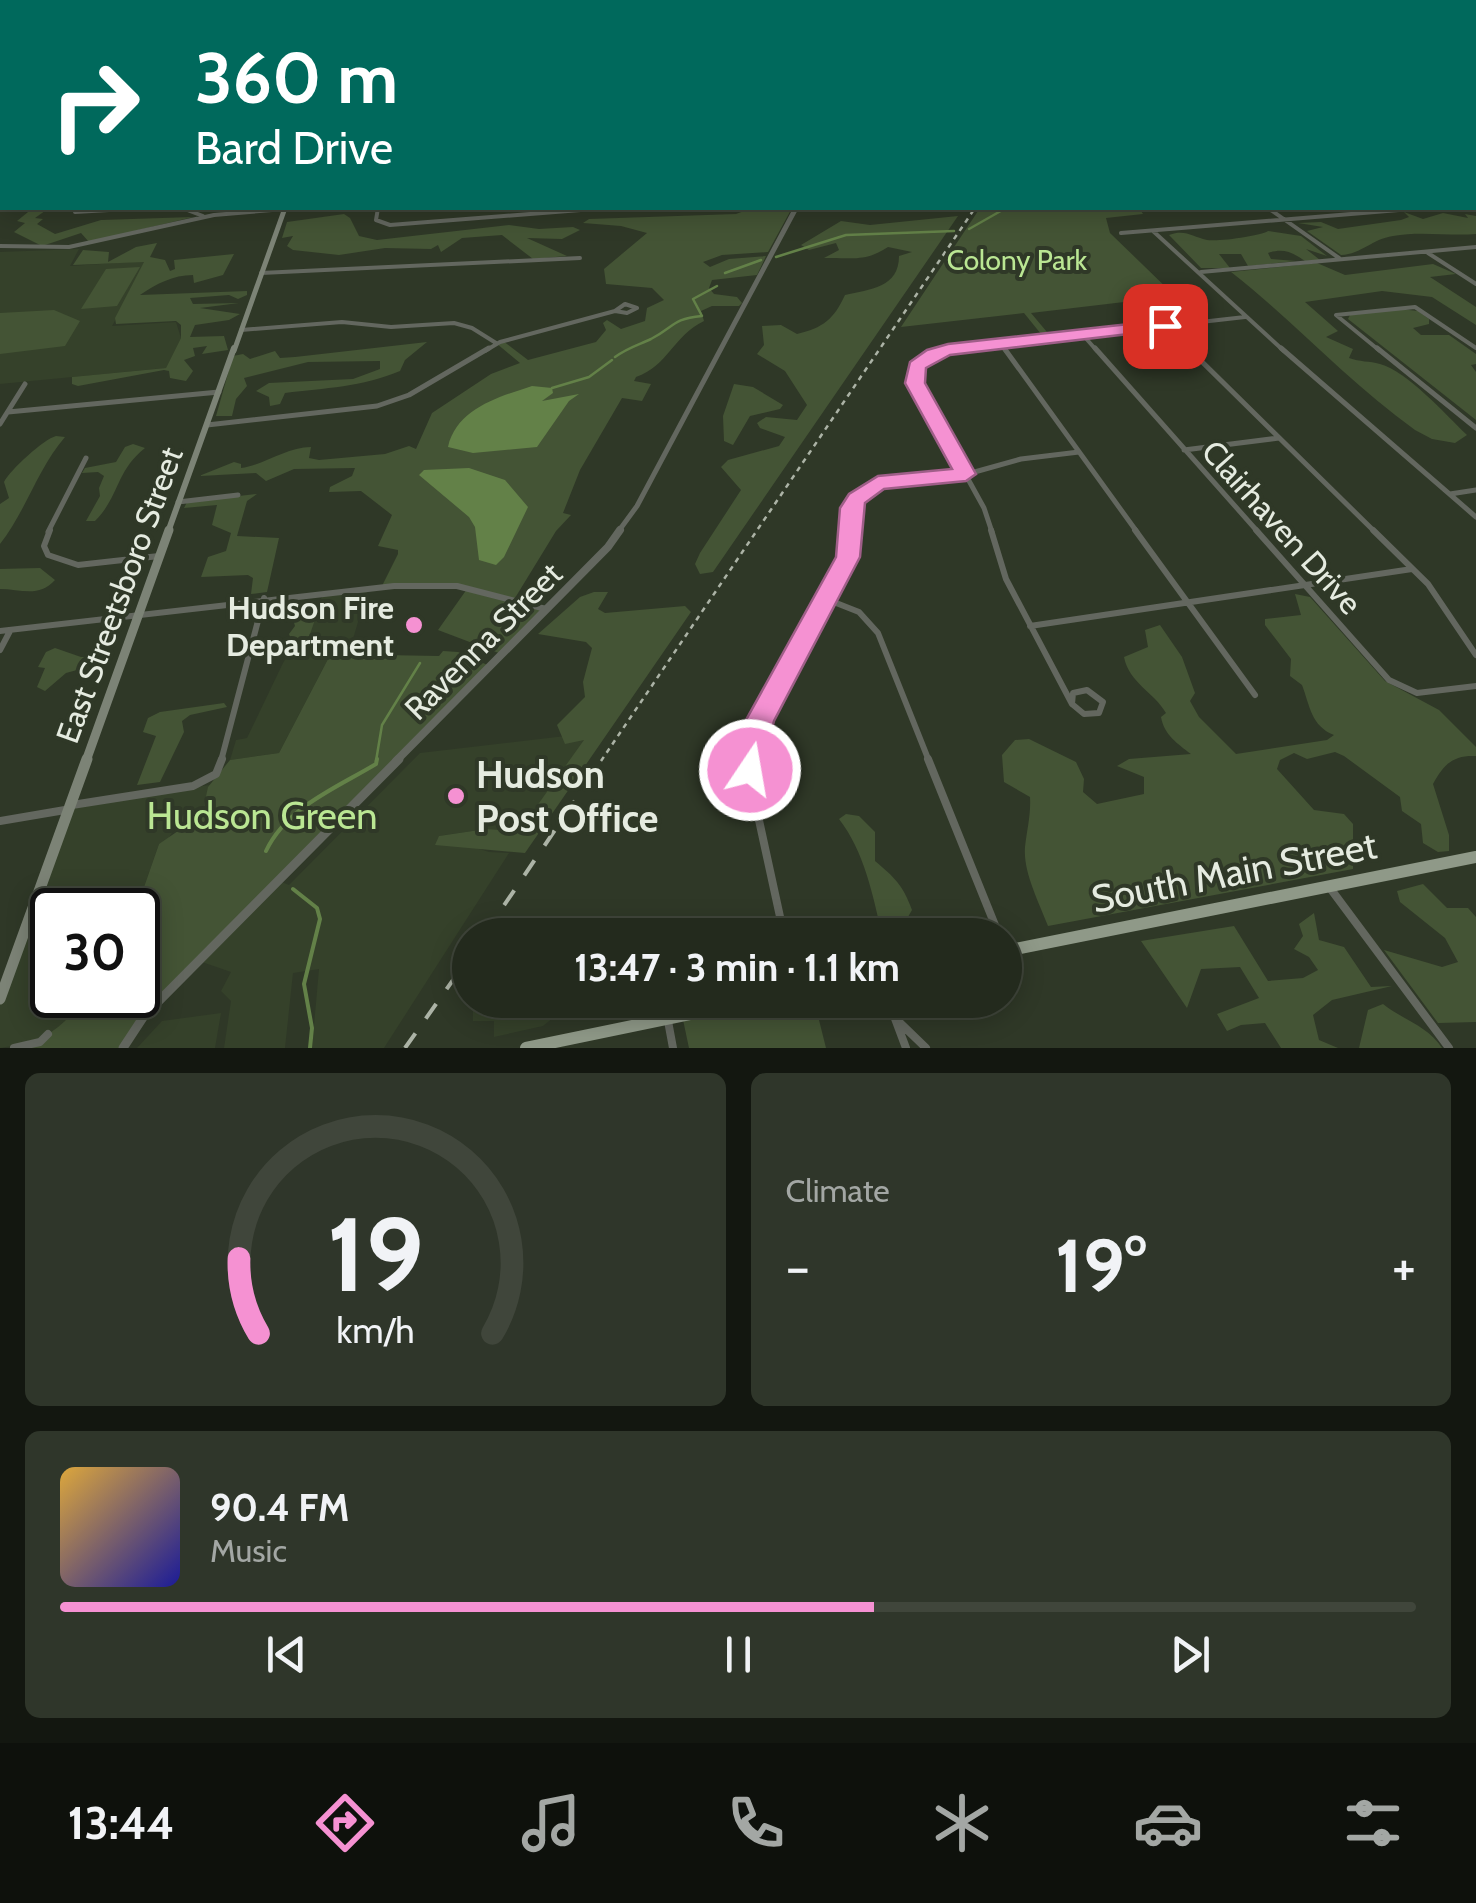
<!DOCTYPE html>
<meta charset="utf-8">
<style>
:root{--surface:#232a1d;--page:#2f362a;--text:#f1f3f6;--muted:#a3a7a4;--line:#40463b;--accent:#f591d2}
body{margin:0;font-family:Cabin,sans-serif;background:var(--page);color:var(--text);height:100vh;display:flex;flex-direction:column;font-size:38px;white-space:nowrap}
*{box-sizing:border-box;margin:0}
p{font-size:32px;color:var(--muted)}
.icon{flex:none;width:55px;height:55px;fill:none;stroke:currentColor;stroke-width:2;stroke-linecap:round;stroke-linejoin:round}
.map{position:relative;height:1048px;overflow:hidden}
.drawer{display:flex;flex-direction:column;gap:25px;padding:25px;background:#131710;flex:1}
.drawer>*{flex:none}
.guide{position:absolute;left:0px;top:0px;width:1478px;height:210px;box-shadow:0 5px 25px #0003,0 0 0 2px var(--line);background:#00695c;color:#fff;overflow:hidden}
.speed{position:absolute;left:30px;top:888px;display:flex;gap:20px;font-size:50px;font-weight:700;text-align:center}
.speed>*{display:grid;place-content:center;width:130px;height:130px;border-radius:50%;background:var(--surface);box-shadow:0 5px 25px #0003,0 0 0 2px var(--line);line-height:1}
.speed .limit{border:5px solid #111;border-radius:15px;background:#fff;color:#111}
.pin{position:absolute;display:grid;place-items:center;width:85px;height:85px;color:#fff;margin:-42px;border-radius:20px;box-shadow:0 5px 15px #0006}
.me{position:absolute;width:110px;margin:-55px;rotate:12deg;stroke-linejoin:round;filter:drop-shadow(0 0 8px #0008)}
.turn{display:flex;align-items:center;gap:35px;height:210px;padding:0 30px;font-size:45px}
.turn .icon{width:130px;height:130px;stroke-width:2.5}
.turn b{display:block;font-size:70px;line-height:85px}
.big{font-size:75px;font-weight:800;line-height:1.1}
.drawer .tile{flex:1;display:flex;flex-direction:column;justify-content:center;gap:15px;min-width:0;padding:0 35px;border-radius:15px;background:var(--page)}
.drawer .dial{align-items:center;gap:0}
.dial svg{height:260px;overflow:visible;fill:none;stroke:var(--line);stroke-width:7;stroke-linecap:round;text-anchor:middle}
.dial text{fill:var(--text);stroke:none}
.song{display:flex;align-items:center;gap:30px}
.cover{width:120px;height:120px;border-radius:15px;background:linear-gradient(135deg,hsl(40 70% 55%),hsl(240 70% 35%))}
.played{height:10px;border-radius:5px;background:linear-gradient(90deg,var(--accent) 60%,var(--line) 60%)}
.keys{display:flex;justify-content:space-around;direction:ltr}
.heat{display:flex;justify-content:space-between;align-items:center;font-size:55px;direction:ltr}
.drawer .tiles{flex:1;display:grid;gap:25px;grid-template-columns:1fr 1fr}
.tile:last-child{grid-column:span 2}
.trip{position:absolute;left:452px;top:918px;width:570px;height:100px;border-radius:50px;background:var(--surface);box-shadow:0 5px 25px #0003,0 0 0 2px var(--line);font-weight:800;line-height:100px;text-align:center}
.tab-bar{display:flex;height:160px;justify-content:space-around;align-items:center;background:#0e110c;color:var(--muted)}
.tab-bar .icon{width:70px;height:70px}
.tab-bar .current{color:var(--accent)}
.tab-bar b{font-size:45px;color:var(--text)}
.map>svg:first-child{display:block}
.built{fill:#35412a}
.green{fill:#445435}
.water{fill:#638148}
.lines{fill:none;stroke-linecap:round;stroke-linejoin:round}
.stream-far1{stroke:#638148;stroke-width:2.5}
.stream{stroke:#638148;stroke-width:4}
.minor-far4{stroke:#63675f;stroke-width:2.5}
.minor-far3{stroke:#63675f;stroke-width:4}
.minor-far2{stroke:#63675f;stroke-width:5}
.minor-far1{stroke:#63675f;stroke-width:6}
.minor{stroke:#63675f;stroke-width:8}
.tertiary-far3{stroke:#63675f;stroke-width:2.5}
.tertiary-far2{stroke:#63675f;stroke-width:5}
.tertiary-far1{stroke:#63675f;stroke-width:8}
.tertiary{stroke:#63675f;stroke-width:9}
.secondary-far3{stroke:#7c8376;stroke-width:5}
.secondary-far2{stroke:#7c8376;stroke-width:6}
.secondary-far1{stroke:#7c8376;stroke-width:9}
.secondary{stroke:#7c8376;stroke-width:11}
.primary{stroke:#8f9988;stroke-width:12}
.rail-far1{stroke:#acb3a6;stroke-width:2.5;stroke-dasharray:5 5;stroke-linecap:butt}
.rail{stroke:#acb3a6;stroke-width:4;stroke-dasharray:18 18;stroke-linecap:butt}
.route{fill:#f591d2;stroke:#9f5e88;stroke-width:2.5}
.poi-dot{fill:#f591d2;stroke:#2f3827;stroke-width:4}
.labels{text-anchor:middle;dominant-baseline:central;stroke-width:8;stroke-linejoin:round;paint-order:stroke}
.far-park-label{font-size:28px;fill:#bae693;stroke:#2f3827}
.street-label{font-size:32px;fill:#e5ebe0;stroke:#2f3827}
.poi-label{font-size:32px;font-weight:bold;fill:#e5ebe0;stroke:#2f3827;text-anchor:end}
.near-poi-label{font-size:38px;font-weight:bold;fill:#e5ebe0;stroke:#2f3827;text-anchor:start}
.near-park-label{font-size:38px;fill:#bae693;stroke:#2f3827}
.near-street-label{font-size:38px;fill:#e5ebe0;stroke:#2f3827}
</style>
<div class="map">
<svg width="1476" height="1048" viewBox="0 0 1476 1048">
<rect width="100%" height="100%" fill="#2f3827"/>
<path class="built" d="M79 249 70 266 148 261 112 326 176 322 181 338 166 368 0 384V252Z
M368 588 353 639 339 638 279 753 230 760 236 740 247 738 283 663 325 592Z
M591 733 519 831 486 829 439 836 489 852 509 853 384 1048H312L319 969 293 973 285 1048H224L231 1001 221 991 231 972 199 961 279 881 289 885 420 753Z
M209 785 203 810 183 814 166 843 159 844 136 910H52V995H85L60 1029 30 1043 0 1048V1002L72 808Z
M482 1000H553L554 1017 543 1026 494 1037V1021H473V1007L480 1006Z
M221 1013 215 1048H137L162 1021Z"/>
<path class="green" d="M1124 0H1476V41L1475 2H1122Z
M33 208H49L35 218 43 219 37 224 55 234 101 220 193 217 89 242 81 233 42 246 14 232 25 223 17 221Z
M752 208H792L768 252 722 255 703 262 710 267 729 259 766 256 757 275 712 280 709 288 714 294 737 297 742 303 739 306H712L701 311 704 321C673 336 668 366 636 377L634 381 651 384 642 401 622 398 580 470 563 513 571 515 556 531 515 598 548 610 504 655 438 630 467 589 382 586 398 554V550L378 546 392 515 361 491 329 492 330 487 352 476 355 468 294 469 266 481 256 473 199 476 234 462 241 464V468C264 465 287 447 311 447L309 458 319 460 385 454 409 446 416 449 432 413 491 374 520 363 496 343 503 341 528 360 596 342 606 330 603 323 607 320 621 329 645 321 647 308 664 300 652 288 606 284 604 269 647 233 621 226 583 223 589 219 736 214Z
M980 208H1147L1140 209 1143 214 1106 218 1110 233 1175 296 1031 313 1052 338 1045 339 1024 313 901 327Z
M1404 212 1423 219 1443 213 1468 218 1465 214 1476 216V234C1449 236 1419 231 1393 236 1372 239 1362 254 1341 255L1307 231 1323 227 1298 223 1321 222 1338 229 1401 220 1409 217Z
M344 214 350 218 359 236 377 240 509 225 539 229 573 227 580 230 562 239 527 238 567 256 533 259 502 235 462 238 441 252 438 245 431 249 385 248 339 255 293 250 287 246 293 236 282 238 287 222Z
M958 216 713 572 700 574 695 564 700 553 741 490 721 467 728 460 779 446 785 437 760 428 757 423 766 417 797 420 807 405 785 371 757 354 764 345 762 326 781 325 797 334C823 328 834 319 845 295 870 289 899 288 899 256L912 252 888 247C864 263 850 257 824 258L839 250 836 243 809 250 801 245 841 221 870 225Z
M1268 231 1301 236 1327 256 1306 249 1320 260 1305 261C1292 252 1283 248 1268 253L1271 259 1296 261 1248 266 1241 254H1219L1230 268H1201L1169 235C1186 229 1192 237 1207 240 1220 242 1263 235 1268 231Z
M157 243 150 257 165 260 170 271 175 269 174 260 234 254 223 275 194 283 193 275C173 275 156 284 140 295L247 291V295L238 299 229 295 190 298 193 304 239 303 200 308 240 314 229 320 195 325 190 337 224 336 228 350 202 354 207 346 193 348 195 356 184 360 193 371 186 381 170 378 169 371 164 370 78 386 72 384V377L166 368 181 338V325L176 321 116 324 115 318 144 262 73 265 83 250 109 252 108 262 136 247Z
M1317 263 1345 275 1433 264 1456 274 1430 277 1476 307V325L1432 297 1382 291 1305 302 1338 331 1326 337 1353 349 1349 358C1360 362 1369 361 1380 364 1407 371 1446 415 1467 435L1455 443 1432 439 1415 430C1349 383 1295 322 1231 272Z
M140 267 117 306 81 309 106 269Z
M1400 309 1418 311 1429 319V324L1413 328 1421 335H1449L1476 354V364L1471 365 1476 372V420L1348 319 1350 315Z
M54 310 80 321 65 346 0 354V313Z
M427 342 405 360 400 371C362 387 325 388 285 393L280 404 270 406 269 397 256 391 269 383 353 379 380 369V361L308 362 244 378 247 386 236 399 232 416H216L233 356 243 354 250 359 275 351 280 358 295 357Z
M734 384 753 387 783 405 780 409 750 416 733 445 724 441 723 416Z
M56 436 65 437C38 468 26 511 0 544V504L9 498 4 482C10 470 44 439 56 436Z
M133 444 145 448C115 472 120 496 95 521H86L100 496 99 488 104 476 98 472 82 473 85 468 116 462 125 447Z
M257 494 247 501 237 536 279 538 267 592 251 594 253 578 248 575 201 577 208 557 226 551 231 533 212 525 217 505 184 508 187 502Z
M40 568 55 580C39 598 21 589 0 589V569Z
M594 592H608L598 609 605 613 685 606 691 612 525 853 435 845 439 836 486 829 519 831 584 740 565 744 557 725 585 697 583 682 592 648 586 642 538 634 580 597Z
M1295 594 1310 597 1385 681 1439 710 1476 747V756C1453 755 1444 764 1433 784L1449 835V851L1438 852 1423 843 1421 824 1402 811 1400 797 1344 756 1335 752 1307 759 1294 753 1280 760 1277 769 1314 810 1344 814 1353 824V869L1048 926C1039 902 1023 872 1025 847 1027 829 1031 815 1030 797L1004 782 1002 755 1015 740 1029 739 1076 762 1084 779 1083 792 1097 804 1144 794V777L1117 766 1129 759 1191 754C1178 744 1164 735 1161 717L1166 713C1154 692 1129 683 1124 657L1148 647 1145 630 1160 625 1182 657 1195 693 1190 701 1199 717 1236 754 1327 740 1334 735C1311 726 1310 706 1302 685L1290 676 1291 659 1265 625V619L1301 615Z
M303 604 319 608 308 640 295 649 289 634 295 626 293 619 265 617Z
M339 638 380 644 384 647 383 655 439 656 443 651 458 652 492 667 144 1016 123 1048H14C45 1041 70 1022 85 995H138L136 910 159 844 178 831 183 814 203 810 208 787 230 760 279 753Z
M55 648 81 657H108L106 662 66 673 45 691 37 687 45 668 38 667 46 652Z
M224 703 227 707 190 715 182 721 184 732 160 782 137 785 156 736 143 732 148 718 160 712Z
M846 814 859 816 875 832V861C895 878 903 885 912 910L901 929 903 935H882C873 895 864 851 839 819Z
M1423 884 1447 908H1468L1476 917V1022L1438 1023 1384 950 1442 967 1458 962 1445 938 1400 902 1397 891Z
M1314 913 1319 940 1344 947 1371 987 1392 986 1332 1000 1313 1015 1319 1040 1338 1048H1281L1265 1023 1241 1025 1227 1031 1217 1014 1259 998 1240 967 1201 969 1187 1008 1141 941 1234 926 1268 981 1303 978 1318 970 1309 957 1294 949 1303 936 1299 924Z
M755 1000H814L826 1048H689L682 1015Z
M1383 1004C1403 1020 1428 1026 1442 1048H1359L1368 1010Z"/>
<path class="water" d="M532 386 552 388 553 393 542 401 579 394 569 401 537 447 473 453 448 447C457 408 499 397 532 386Z
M469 468 505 480 528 507 504 557 496 565 479 560 475 527 469 517 419 475 424 470Z"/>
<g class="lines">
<path class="stream-far1" d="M969 229 1006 208
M776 257 846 235 954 231
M725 273 761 260
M615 357C627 348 638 345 651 339 675 327 671 319 702 316L693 299 717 286
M552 388 589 377 612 360
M376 761 382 725 420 663"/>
<path class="stream" d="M266 851C287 807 336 788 376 764L377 759
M293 889 317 908 320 919 304 984 312 1028 310 1048"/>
<path class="minor-far4" d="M656 0 660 2
M278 2 287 0
M414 2 420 0
M0 114 2 119"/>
<path class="minor-far3" d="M182 208 203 216
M378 208 376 220 390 225 606 208
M1268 208 1339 258
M75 212 143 208
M1153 231 1284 351
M1121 233 1423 208
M0 246 69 247 214 215 296 208
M1428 253 1476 284
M1201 272 1476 247
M261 273 580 258
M625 304 637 308 627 313 615 311Z
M1166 327 1190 351
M241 330 342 322 391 327 454 323 472 328 496 343
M1083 335 1097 351
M1000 343 1006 351
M485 351 500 342 615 311
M944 351 1245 317
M1380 351 1336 315 1415 307 1476 348"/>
<path class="minor-far2" d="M955 348 925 358 915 368V383L984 508 992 532
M1004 348 1137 532
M1095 348 1258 532
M1188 348 1375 532
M1281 348 1476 517
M1377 348 1476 428
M8 412 219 392
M0 424 25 384
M207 425 377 406 409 395 489 348
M1184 450 1279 438
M1450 494 1476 490
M178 502 238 495
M48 532 86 458
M851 532 855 500 878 483 971 473 1021 459 1079 452"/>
<path class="minor-far1" d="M50 530 44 546 48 555 78 565 159 556
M991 530 1006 579 1072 704
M1135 530 1255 695
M1256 530 1389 680 1417 693 1476 686
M1373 530 1428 584 1476 655
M826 599 859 612 878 633 929 761
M1030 626 1412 569
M0 631 394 586H457L546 609
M0 650 10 631
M1087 690 1103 702 1099 713 1084 714 1072 704 1073 693Z
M221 761 264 598
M751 761 760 720 848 557 851 530"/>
<path class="minor" d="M752 759V788L784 935
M928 759 999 935
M72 805 193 786 216 774 222 759
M0 821 65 810
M1330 888 1449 1048
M888 1000 906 1048
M896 1019 926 1048
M668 1021 673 1048
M14 1048 40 1042 48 1034"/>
<path class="tertiary-far3" d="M677 2 727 0"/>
<path class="tertiary-far2" d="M618 532 637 506 796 208"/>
<path class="tertiary-far1" d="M396 761 608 547 620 530"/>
<path class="tertiary" d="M123 1048 144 1016 399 759"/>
<path class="secondary-far3" d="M234 351 285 208"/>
<path class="secondary-far2" d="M168 532 234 348"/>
<path class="secondary-far1" d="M86 761 169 530"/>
<path class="secondary" d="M0 999 87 759"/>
<path class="primary" d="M1005 951 1476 857
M526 1048 758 1000"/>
<path class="rail-far1" d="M601 761 975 208"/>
<path class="rail" d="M484 935 603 759
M405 1048 470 956"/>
</g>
<path class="route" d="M1165 320 1174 326 1171 329 950 355 926 368 925 383 976 474 966 481 884 489 865 503 860 557 774 721 760 778 750 782 739 778 735 770 746 720 836 557 840 508 849 494 878 476 952 469 905 383 910 362 927 350 948 344Z"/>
<g class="poi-dot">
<circle cx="414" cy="625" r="10"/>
<circle cx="456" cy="796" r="10"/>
</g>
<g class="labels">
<g class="far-park-label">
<text x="1017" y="260">Colony Park</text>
</g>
<g class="street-label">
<text transform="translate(1282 527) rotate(48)">Clairhaven Drive</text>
<text transform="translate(119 595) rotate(-70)">East Streetsboro Street</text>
<text transform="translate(483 641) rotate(-45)">Ravenna Street</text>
</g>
<g class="poi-label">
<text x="394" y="607">Hudson Fire<tspan x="394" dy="37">Department</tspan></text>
</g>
<g class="near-poi-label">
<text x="476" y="774">Hudson<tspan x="476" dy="44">Post Office</tspan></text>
</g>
<g class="near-park-label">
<text x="262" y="815">Hudson Green</text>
</g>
<g class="near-street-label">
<text transform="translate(1234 872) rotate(-11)">South Main Street</text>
</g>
</g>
</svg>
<div class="speed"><div class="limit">30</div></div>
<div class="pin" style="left:1165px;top:326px;background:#d93025"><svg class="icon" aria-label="arrive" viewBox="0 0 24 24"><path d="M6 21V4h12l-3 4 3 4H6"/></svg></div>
<svg class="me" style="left:750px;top:770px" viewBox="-20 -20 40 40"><circle r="17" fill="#f591d2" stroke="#fff" stroke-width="3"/><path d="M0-11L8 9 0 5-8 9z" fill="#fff"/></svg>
<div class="trip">13:47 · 3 min · 1.1 km</div>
<div class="guide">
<div class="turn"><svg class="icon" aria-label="right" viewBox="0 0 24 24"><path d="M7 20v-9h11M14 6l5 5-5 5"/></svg><div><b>360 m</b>Bard Drive</div></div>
</div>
</div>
<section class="drawer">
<div class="tiles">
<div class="tile dial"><svg viewBox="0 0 100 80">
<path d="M14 69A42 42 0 1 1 86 69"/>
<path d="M14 69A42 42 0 0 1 8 46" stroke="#f591d2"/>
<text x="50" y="56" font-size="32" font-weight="700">19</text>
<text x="50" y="72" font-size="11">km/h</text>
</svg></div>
<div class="tile"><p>Climate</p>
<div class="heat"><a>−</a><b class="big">19°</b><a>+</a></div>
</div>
<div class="tile">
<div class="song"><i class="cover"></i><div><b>90.4 FM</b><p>Music</p></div></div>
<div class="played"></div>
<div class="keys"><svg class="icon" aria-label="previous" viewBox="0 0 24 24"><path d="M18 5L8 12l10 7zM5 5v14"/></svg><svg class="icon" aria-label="pause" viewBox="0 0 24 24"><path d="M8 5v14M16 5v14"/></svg><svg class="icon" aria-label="next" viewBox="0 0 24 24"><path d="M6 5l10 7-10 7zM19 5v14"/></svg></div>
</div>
</div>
</section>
<nav class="tab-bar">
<b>13:44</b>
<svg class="icon current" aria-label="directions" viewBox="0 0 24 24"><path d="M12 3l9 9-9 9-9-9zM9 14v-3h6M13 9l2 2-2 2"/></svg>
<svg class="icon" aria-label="music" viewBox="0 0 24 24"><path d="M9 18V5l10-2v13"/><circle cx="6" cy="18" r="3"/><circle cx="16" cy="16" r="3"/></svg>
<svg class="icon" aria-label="phone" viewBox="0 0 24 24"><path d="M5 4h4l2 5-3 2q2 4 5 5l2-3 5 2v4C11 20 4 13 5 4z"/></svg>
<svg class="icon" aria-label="climate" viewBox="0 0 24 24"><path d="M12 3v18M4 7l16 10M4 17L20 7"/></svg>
<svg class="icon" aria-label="car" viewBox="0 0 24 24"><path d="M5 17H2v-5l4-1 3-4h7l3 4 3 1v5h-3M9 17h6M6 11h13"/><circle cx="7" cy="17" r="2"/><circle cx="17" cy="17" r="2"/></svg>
<svg class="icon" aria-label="filters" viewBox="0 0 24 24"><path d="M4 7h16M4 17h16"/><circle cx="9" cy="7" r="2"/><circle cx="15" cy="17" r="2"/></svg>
</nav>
